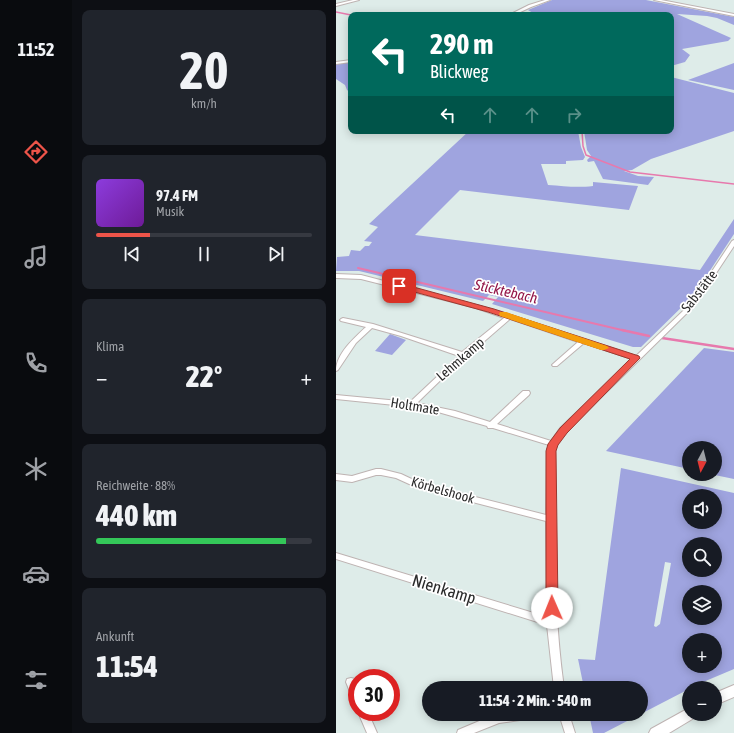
<!DOCTYPE html>
<html lang="de">
<meta charset="utf-8">
<style>
:root{--surface:#171b24;--page:#20242c;--text:#f1f3f6;--muted:#9ea1a6;--line:#363941;--accent:#ee5449}
body{margin:0;font-family:"Asap Condensed",sans-serif;background:var(--page);color:var(--text);height:100vh;display:flex;flex-direction:column;font-size:15px;white-space:nowrap}
*{box-sizing:border-box;margin:0}
p{font-size:13px;color:var(--muted)}
.icon{flex:none;width:22px;height:22px;fill:none;stroke:currentColor;stroke-width:2;stroke-linecap:round;stroke-linejoin:round}
.map{position:relative;flex:1;overflow:hidden}
.sheet{display:flex;flex-direction:column;gap:10px;padding:10px;background:#0d0f14;width:264px}
.sheet>*{flex:none}
.guide{position:absolute;left:12px;top:12px;width:326px;height:122px;border-radius:8px;box-shadow:0 2px 10px #0003;background:#00695c;color:#fff;overflow:hidden}
.needle{width:26px;rotate:187deg}
.fabs{position:absolute;left:346px;top:441px;display:grid;gap:8px}
.fabs a{display:grid;place-items:center;width:40px;height:40px;border-radius:50%;background:var(--surface);box-shadow:0 2px 10px #0003;font-size:20px}
.speed{position:absolute;left:12px;top:669px;display:flex;gap:8px;font-size:20px;font-weight:700;text-align:center}
.speed>*{display:grid;place-content:center;width:52px;height:52px;border-radius:50%;background:var(--surface);box-shadow:0 2px 10px #0003;line-height:1}
.speed .limit{border:6px solid #d22;background:#fff;color:#111}
.pin{position:absolute;display:grid;place-items:center;width:34px;height:34px;color:#fff;margin:-17px;border-radius:8px;box-shadow:0 2px 6px #0006}
.me{position:absolute;width:44px;margin:-22px;rotate:359deg;stroke-linejoin:round;filter:drop-shadow(0 0 3px #0008)}
.turn{display:flex;align-items:center;gap:14px;height:84px;padding:0 16px;font-size:18px}
.turn .icon{width:52px;height:52px;stroke-width:2.5}
.turn b{display:block;font-size:28px;line-height:34px}
.lanes{display:flex;align-items:center;height:38px;padding:0 16px;background:#0003;justify-content:center;gap:20px;direction:ltr}
.lanes .off{opacity:.35}
.big{font-size:30px;font-weight:800;line-height:1.1}
.sheet .widget{flex:1;display:flex;flex-direction:column;justify-content:center;gap:6px;min-width:0;padding:0 14px;border-radius:8px;background:var(--page)}
.sheet .dial{align-items:center;gap:0}
.dial b{font-size:52px;line-height:1}
.song{display:flex;align-items:center;gap:12px}
.cover{width:48px;height:48px;border-radius:6px;background:linear-gradient(135deg,hsl(270 70% 55%),hsl(280 70% 35%))}
.played{height:4px;border-radius:2px;background:linear-gradient(90deg,var(--accent) 25%,var(--line) 25%)}
.keys{display:flex;justify-content:space-around;direction:ltr}
.heat{display:flex;justify-content:space-between;align-items:center;font-size:22px;direction:ltr}
.charge{height:6px;border-radius:3px;background:linear-gradient(90deg,#34c759 88%,var(--line) 0)}
.trip{position:absolute;left:86px;top:681px;width:226px;height:40px;border-radius:20px;background:var(--surface);box-shadow:0 2px 10px #0003;font-weight:800;line-height:40px;text-align:center}
main{display:flex;flex:1;min-height:0}
.menu{display:flex;flex-direction:column;width:72px;justify-content:space-around;align-items:center;background:#090b0e;color:var(--muted)}
.menu .icon{width:28px;height:28px}
.menu .on{color:var(--accent)}
.menu b{font-size:18px;color:var(--text)}
.map>svg:first-child{display:block}
.green{fill:#9fa4df;fill-rule:evenodd}
.lines{fill:none;stroke-linecap:round;stroke-linejoin:round}
.stream-far2{stroke:#e779ad;stroke-width:1.5}
.stream-far1{stroke:#e779ad;stroke-width:2}
.stream{stroke:#e779ad;stroke-width:2.5}
.minor-casing{stroke:#beb3b2;stroke-width:2}
.secondary-casing{stroke:#beb3b2;stroke-width:2}
.minor{fill:#fff;fill-rule:evenodd}
.secondary{fill:#fff;fill-rule:evenodd}
.route{fill:#ee5449;stroke:#9b372f}
.slow{fill:#f59e0b}
.labels{text-anchor:middle;dominant-baseline:central;stroke-width:3.5;stroke-linejoin:round;paint-order:stroke}
.street-label{font-size:14px;fill:#2b2b2b;stroke:#fff}
.water-label{font-size:15px;font-style:italic;fill:#941749;stroke:#fff}
.near-street-label{font-size:17px;fill:#2b2b2b;stroke:#fff}
</style>
<main>
<nav class="menu">
<b>11:52</b>
<svg class="icon on" aria-label="directions" viewBox="0 0 24 24"><path d="M12 3l9 9-9 9-9-9zM9 14v-3h6M13 9l2 2-2 2"/></svg>
<svg class="icon" aria-label="music" viewBox="0 0 24 24"><path d="M9 18V5l10-2v13"/><circle cx="6" cy="18" r="3"/><circle cx="16" cy="16" r="3"/></svg>
<svg class="icon" aria-label="phone" viewBox="0 0 24 24"><path d="M5 4h4l2 5-3 2q2 4 5 5l2-3 5 2v4C11 20 4 13 5 4z"/></svg>
<svg class="icon" aria-label="climate" viewBox="0 0 24 24"><path d="M12 3v18M4 7l16 10M4 17L20 7"/></svg>
<svg class="icon" aria-label="car" viewBox="0 0 24 24"><path d="M5 17H2v-5l4-1 3-4h7l3 4 3 1v5h-3M9 17h6M6 11h13"/><circle cx="7" cy="17" r="2"/><circle cx="17" cy="17" r="2"/></svg>
<svg class="icon" aria-label="filters" viewBox="0 0 24 24"><path d="M4 7h16M4 17h16"/><circle cx="9" cy="7" r="2"/><circle cx="15" cy="17" r="2"/></svg>
</nav>
<section class="sheet">
<div class="widget dial"><b>20</b><p>km/h</p></div>
<div class="widget">
<div class="song"><i class="cover"></i><div><b>97.4 FM</b><p>Musik</p></div></div>
<div class="played"></div>
<div class="keys"><svg class="icon" aria-label="previous" viewBox="0 0 24 24"><path d="M18 5L8 12l10 7zM5 5v14"/></svg><svg class="icon" aria-label="pause" viewBox="0 0 24 24"><path d="M8 5v14M16 5v14"/></svg><svg class="icon" aria-label="next" viewBox="0 0 24 24"><path d="M6 5l10 7-10 7zM19 5v14"/></svg></div>
</div>
<div class="widget"><p>Klima</p>
<div class="heat"><a>−</a><b class="big">22°</b><a>+</a></div>
</div>
<div class="widget"><p>Reichweite · 88%</p><b class="big">440 km</b><div class="charge"></div></div>
<div class="widget"><p>Ankunft</p><b class="big">11:54</b></div>
</section>
<div class="map">
<svg width="398" height="733" viewBox="0 0 398 733">
<rect width="100%" height="100%" fill="#deece9"/>
<path class="green" d="M216 0H310L398 17V25L381 18 371 16 341 14 395 38 392 41 346 49 354 55 349 62 335 66V15H197V13L192 10Z
M15 62V93L11 90 9 85 0 79V64Z
M398 63V90L352 80Z
M335 77 398 93V131L315 159 296 170 288 171 302 176 318 177 312 185 267 179 258 161 252 162 251 160 255 156 251 150 248 131H335Z
M133 131H242L245 147 249 157 247 160 230 161V164H205L212 185C228 186 240 188 257 186V182L302 186 293 210 124 190 79 235 364 270 398 219V234L358 295 305 347H297L156 304 162 297 153 295 147 301 23 271H0L1 257 13 256 15 250 24 251 29 246H33L36 242 28 241 42 227 33 224Z
M54 334 70 340 56 355 39 351Z
M368 348 398 352V479L374 474H379V448H353V469L270 451Z
M285 468 398 493V669L353 688V689L268 733H257L253 714H305V688H248L242 659 259 660ZM353 496H379V522H353ZM353 544H379V570H353ZM329 562 335 563 324 624 320 627 318 626ZM353 592H379V618H353ZM353 640H379V666H353Z"/>
<g class="lines">
<path class="stream-far2" d="M0 12 15 15
M246 131 247 146 250 155 294 172 398 184"/>
<path class="stream-far1" d="M22 268 290 331"/>
<path class="stream" d="M286 330 313 336
M326 338 398 349"/>
<defs>
<path id="minor" d="M17 0H23L0 6V4Z
M209 0H214L195 7 178 15H173L193 5Z
M318 0H325L398 14V16Z
M15 60V62L0 64V62Z
M398 240V246L365 296 352 312 230 432 221 444 219 451C218 530 217 609 228 688H218L211 625 0 559V553L211 617 210 521 82 488 60 478 45 475H40L16 482 0 480V474L16 476 40 469H45L65 474 84 483 210 515 211 451 213 445 157 428H152L151 426 88 408 0 399V395L74 402 123 356 65 336 36 328 20 343 2 370 0 371C0 354 18 338 30 327L5 321 4 320 5 319 7 318 37 324 126 352 168 318 140 308 25 279 0 278V274L25 275 144 306 172 315H176L177 316 300 356 348 310 361 294 396 241ZM174 319 242 342 217 364 216 365 217 366H221L248 343 296 359 224 428 215 441 161 424 193 395 194 393 193 391H187L154 422 119 411 81 403 114 371Z
M15 678 19 679 21 684V701L17 699 10 682 11 679Z
M22 712H32L41 733H31Z
M160 714H196L195 717 191 719 163 723 138 733H121L122 730Z
M223 714H233L239 733H229Z"/>
<path id="secondary" d="M398 685V697L379 705V693Z
M353 708V714H360L358 718 333 733H313L315 729Z"/>
</defs>
<use href="#minor" class="minor-casing"/>
<use href="#secondary" class="secondary-casing"/>
<use href="#minor" class="minor"/>
<use href="#secondary" class="secondary"/>
</g>
<path class="route" d="M63 283 158 309 303 356 304 358 231 433 222 445 220 451 222 608 221 611 216 613 212 611 210 608V451L212 444 224 428 294 359 152 312 60 287V284Z"/>
<path class="slow" d="M164 312H170L271 346 273 348 268 350H265L164 316 163 314Z"/>
<g class="labels">
<g class="street-label">
<text transform="translate(363 291) rotate(-52)">Sabstätte</text>
<text transform="translate(124 359) rotate(-41)">Lehmkamp</text>
<text transform="translate(79 406) rotate(9)">Holtmate</text>
<text transform="translate(107 490) rotate(16)">Körbelshook</text>
</g>
<g class="water-label">
<text transform="translate(170 291) rotate(13)">Sticktebach</text>
</g>
<g class="near-street-label">
<text transform="translate(108 589) rotate(17)">Nienkamp</text>
</g>
</g>
</svg>
<div class="fabs">
<a><svg class="needle" viewBox="-14 -14 28 28"><path d="M0-13l5 13h-10z" fill="#e53935"/><path d="M0 13l5-13h-10z" fill="#9ea1a6"/></svg></a>
<a><svg class="icon" aria-label="sound" viewBox="0 0 24 24"><path d="M4 9h4l5-4v14l-5-4H4zM17 9q2 3 0 6"/></svg></a>
<a><svg class="icon" aria-label="search" viewBox="0 0 24 24"><circle cx="10" cy="10" r="6"/><path d="M15 15l6 6"/></svg></a>
<a><svg class="icon" aria-label="layers" viewBox="0 0 24 24"><path d="M12 4l9 5-9 5-9-5zM3 14l9 5 9-5"/></svg></a>
<a>+</a>
<a>−</a>
</div>
<div class="speed"><div class="limit">30</div></div>
<div class="pin" style="left:63px;top:286px;background:#d93025"><svg class="icon" aria-label="arrive" viewBox="0 0 24 24"><path d="M6 21V4h12l-3 4 3 4H6"/></svg></div>
<svg class="me" style="left:216px;top:608px" viewBox="-20 -20 40 40"><circle r="19" fill="#fff"/><path d="M0-13L10 11 0 6-10 11z" fill="#ee5449"/></svg>
<div class="trip">11:54 · 2 Min. · 540 m</div>
<div class="guide">
<div class="turn"><svg class="icon" aria-label="left" viewBox="0 0 24 24"><path d="M17 20v-9H6M10 6l-5 5 5 5"/></svg><div><b>290 m</b>Blickweg</div></div>
<div class="lanes"><svg class="icon" aria-label="left" viewBox="0 0 24 24"><path d="M17 20v-9H6M10 6l-5 5 5 5"/></svg><svg class="icon off" aria-label="ahead" viewBox="0 0 24 24"><path d="M12 20V5M6 11l6-6 6 6"/></svg><svg class="icon off" aria-label="ahead" viewBox="0 0 24 24"><path d="M12 20V5M6 11l6-6 6 6"/></svg><svg class="icon off" aria-label="right" viewBox="0 0 24 24"><path d="M7 20v-9h11M14 6l5 5-5 5"/></svg></div>
</div>
</div>
</main>
